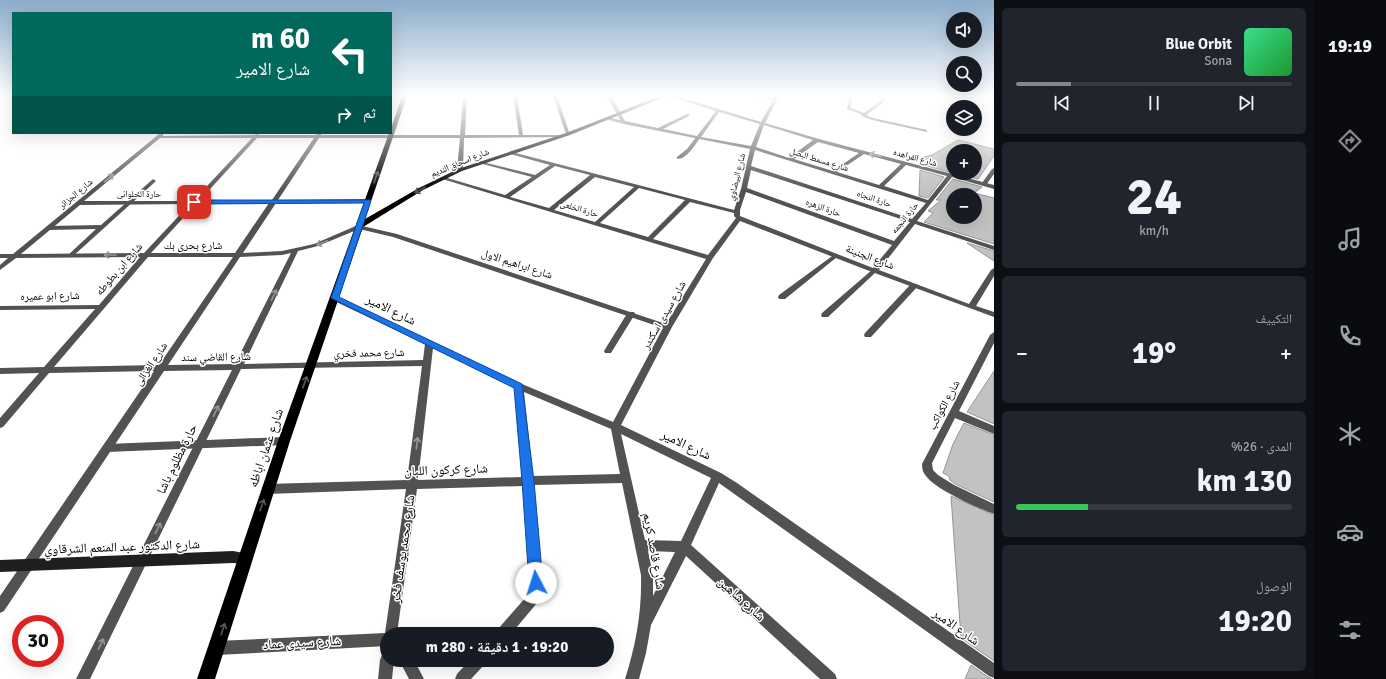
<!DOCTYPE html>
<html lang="ar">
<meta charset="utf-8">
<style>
:root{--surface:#171b24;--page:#20242c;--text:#f1f3f6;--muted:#9ea1a6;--line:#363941;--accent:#858687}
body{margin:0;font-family:Signika,"Noto Naskh Arabic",sans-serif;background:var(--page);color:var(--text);direction:rtl;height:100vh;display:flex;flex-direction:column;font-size:15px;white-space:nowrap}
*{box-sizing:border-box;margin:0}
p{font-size:13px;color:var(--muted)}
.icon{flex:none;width:22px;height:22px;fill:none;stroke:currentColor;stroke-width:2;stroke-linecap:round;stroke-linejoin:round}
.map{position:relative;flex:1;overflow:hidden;direction:ltr}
.side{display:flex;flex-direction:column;gap:8px;padding:8px;background:#0d0f14;width:320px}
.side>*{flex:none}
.guide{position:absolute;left:12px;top:12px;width:380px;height:122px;border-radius:0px;box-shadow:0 4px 16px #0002;direction:rtl;background:#00695c;color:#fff;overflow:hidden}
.fabs{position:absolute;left:946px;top:12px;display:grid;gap:8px}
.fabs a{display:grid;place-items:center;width:36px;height:36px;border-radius:50%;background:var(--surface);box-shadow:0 4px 16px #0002;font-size:20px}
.speed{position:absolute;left:12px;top:615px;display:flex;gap:8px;font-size:20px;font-weight:700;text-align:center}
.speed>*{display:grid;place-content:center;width:52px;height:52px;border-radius:50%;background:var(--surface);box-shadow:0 4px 16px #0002;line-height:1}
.speed .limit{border:6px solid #d22;background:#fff;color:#111}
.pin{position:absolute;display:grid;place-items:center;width:34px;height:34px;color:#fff;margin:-17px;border-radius:8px;box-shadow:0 2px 6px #0006}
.me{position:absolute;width:44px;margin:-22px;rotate:355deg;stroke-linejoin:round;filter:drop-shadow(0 0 3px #0008)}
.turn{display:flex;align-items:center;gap:14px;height:84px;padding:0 16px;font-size:18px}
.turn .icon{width:52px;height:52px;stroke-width:2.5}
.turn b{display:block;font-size:28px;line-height:34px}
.then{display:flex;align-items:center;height:38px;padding:0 16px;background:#0003;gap:8px;font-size:15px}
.big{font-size:30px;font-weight:800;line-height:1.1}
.side .widget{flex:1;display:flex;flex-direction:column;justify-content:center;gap:6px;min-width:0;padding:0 14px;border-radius:6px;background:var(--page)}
.side .dial{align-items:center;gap:0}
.dial b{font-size:52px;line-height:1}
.song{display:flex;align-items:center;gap:12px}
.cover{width:48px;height:48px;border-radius:6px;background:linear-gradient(135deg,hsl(150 70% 55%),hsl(130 70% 35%))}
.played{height:4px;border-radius:2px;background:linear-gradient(90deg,var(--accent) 20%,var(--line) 20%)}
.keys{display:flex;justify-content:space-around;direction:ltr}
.heat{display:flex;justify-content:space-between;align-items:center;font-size:22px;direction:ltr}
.charge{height:6px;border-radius:3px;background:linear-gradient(90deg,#34c759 26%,var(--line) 0)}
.trip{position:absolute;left:380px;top:627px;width:234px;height:40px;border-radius:20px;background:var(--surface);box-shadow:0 4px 16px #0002;font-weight:800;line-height:40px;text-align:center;direction:rtl}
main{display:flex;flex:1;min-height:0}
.menu{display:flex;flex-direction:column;width:72px;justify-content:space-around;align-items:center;background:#090b0e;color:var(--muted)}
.menu .icon{width:28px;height:28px}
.menu .active{color:var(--accent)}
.menu b{font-size:18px;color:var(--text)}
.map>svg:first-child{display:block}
.building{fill:#c2c2c2;stroke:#969696;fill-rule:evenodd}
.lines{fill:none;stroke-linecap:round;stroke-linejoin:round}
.service{fill:#525252;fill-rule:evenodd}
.minor{fill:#525252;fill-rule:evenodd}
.secondary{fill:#1f1f1f;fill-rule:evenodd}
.primary{fill:#000;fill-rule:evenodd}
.oneway{stroke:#979797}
.oneway2{stroke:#595959}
.route{fill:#1a73e8;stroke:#114b97}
.labels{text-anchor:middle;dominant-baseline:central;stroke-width:3;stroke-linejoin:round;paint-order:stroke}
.far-street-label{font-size:9px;fill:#000;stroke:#fff}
.street-label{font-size:11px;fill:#000;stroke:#fff}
.near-street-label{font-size:13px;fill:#000;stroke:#fff}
</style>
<main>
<nav class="menu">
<b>19:19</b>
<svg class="icon active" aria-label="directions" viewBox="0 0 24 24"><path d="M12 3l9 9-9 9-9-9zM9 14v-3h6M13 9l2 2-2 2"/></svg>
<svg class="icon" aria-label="music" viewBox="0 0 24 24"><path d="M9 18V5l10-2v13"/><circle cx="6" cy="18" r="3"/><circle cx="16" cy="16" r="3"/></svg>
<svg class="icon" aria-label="phone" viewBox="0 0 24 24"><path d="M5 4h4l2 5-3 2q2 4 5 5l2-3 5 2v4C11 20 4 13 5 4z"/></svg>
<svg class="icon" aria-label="climate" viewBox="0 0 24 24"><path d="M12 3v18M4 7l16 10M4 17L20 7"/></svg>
<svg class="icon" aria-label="car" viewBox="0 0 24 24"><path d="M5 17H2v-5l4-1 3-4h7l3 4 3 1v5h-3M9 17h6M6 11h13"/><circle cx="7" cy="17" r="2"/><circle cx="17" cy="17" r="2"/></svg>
<svg class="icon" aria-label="filters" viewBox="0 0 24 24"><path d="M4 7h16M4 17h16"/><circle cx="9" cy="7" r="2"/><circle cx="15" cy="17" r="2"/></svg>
</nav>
<section class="side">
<div class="widget">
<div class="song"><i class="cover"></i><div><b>Blue Orbit</b><p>Sona</p></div></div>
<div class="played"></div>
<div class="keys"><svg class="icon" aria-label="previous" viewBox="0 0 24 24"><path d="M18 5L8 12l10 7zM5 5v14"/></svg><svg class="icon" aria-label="pause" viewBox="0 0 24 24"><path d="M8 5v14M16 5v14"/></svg><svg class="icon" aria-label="next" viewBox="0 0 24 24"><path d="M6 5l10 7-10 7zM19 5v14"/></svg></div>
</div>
<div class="widget dial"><b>24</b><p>km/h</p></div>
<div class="widget"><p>التكييف</p>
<div class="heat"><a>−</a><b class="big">19°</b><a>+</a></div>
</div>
<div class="widget"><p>المدى · 26%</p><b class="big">130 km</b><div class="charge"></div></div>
<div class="widget"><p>الوصول</p><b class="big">19:20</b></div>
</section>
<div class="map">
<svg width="994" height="679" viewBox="0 0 994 679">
<rect width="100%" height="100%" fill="#fff"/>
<path class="building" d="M958 140 994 149V156L978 179 954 173H975V151H953V173L920 164 921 158 932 155Z
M920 170 944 177 928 198 919 196Z
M953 179 982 187 974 193 994 198V244L924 222 933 213 928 211 941 200H936ZM953 195H975V217H953Z
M967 243 994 251V261Z
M994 371V424L967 412Z
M964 423 994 435V502L955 484 950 480 949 476 943 473 953 444Z
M951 496 994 515V661L961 638Z
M971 665 988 677 992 679H965Z"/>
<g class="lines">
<path class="service" d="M880 96H884L885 101 866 115 873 118 927 130V132L872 120 862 116 861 114 847 109 849 97 852 98 851 108 864 113 882 100Z
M696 137 700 138C695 145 687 159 677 159V157L687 149Z
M994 168V174L986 185H982V183L992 169Z
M153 179 156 181 155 182 72 257H68L67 256 96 229 49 230 46 228 49 226 101 225Z
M835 254 837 255V257L785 299H779L778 297 779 295Z
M874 269 877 271 876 272 828 317H822L821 315 822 313 872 270Z
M911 284H917L918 286 871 337H865L864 335 865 333Z
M628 312H634L635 314 611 353H605L604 351Z
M284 437 287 438 289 441 287 444 284 445 107 452 104 451 102 448 104 445 107 444Z"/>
<path class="minor" d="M463 96H467L465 135H519L513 96H517L523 135H563L565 136 563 137 464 138 463 170 460 172 457 170 460 138H319L278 200 368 199 371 201 368 203H276L243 253 282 251 314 244 358 225 397 234 666 324 706 259 439 178 444 177 505 195 532 177 479 163V161L535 175 550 165 510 154V152H512L734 210 741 189 750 149 624 124 606 119V118L608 117 620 120 607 96H611L625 121 658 128 687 114H689V116L663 129 697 136 716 111 668 96H676L761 122 773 100 757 96 774 98 779 96 765 123 819 139 994 185V189L952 177 917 221 994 246V250L915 224 879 270 969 304 991 270 994 268V276L976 306 994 312V317L872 272 740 221 713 258 672 327 621 425 721 473 737 483 994 663V678L989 676 719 483 691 545 835 674 837 679H820L686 556 651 625 646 653 639 679H625C636 645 642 611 641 575L622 483 534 485 542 583 537 603 511 634H497L498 629 527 596 530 583 523 486 417 489 397 634H387V646L217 655 212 653 210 648 212 643 217 641 385 633 406 489 267 494 263 492 262 489 263 486 267 484 407 480 422 366 241 369 90 679H76L232 370 164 371 4 611 0 613V596L154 371 49 373 3 427 0 428V418L39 373 0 374V368L44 367 95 309 0 310V306L99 305 140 257 16 258 0 270V265L8 258H0V254H13L159 134H163V136L254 135 257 134 259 135H316L318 133H322L321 135H460ZM719 112 760 124 751 146 701 137ZM764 125 813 140 789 158 756 147ZM160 138H252L193 201H84ZM257 138H314L272 200H200ZM818 142 859 153 833 171 794 159ZM755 150 926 203 912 219 751 166ZM864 154 901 164 879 185 837 172ZM906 165 947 176 928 200 884 186ZM555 166 590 175 549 208 510 197ZM751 170 910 222 894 241 747 188ZM595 177 634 187 595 222 554 210ZM639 188 685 200 648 237 600 223ZM746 192 892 245 873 268 740 216V210ZM690 202 734 213V216L736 218 708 255 653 239ZM269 203 235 253H151L196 204ZM190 204 144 253 21 254 80 205ZM359 229 393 237 663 328 613 422 522 384 335 296H332L331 298 332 300 425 344 423 360 244 364 298 251 318 246ZM291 253 235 364 168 365 240 257 282 255ZM148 257H233L159 365 54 367ZM433 348 515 388 522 477 418 480ZM524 392 611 429 620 474 533 476ZM621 434 711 478 681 541 645 540ZM648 551 675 552 653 596V575Z
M553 96H557L570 135 566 134Z
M994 332V343L959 411 994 426V434L955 418 932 463 933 470 938 475 954 485 994 504V514C978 508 936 490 926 476 923 473 922 469 922 464L990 335Z
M387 653V660H394L392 679H378L380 660 382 655Z
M399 660H414L424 679H409Z
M470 660H486L484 665 471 679H455L457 674Z"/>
<path class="secondary" d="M233 551 249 554 251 558 249 562 245 564 233 563 0 572V560Z"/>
<path class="primary" d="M402 96H407L365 219 419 188 458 169 566 133 660 96H667L570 135 462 171 423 190 363 227 290 441 215 679H197L278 441 389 133H391V128Z"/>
</g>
<defs><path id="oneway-shaft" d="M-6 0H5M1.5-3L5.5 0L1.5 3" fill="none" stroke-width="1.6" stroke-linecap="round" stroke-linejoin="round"/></defs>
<g class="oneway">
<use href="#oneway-shaft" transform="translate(875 155) rotate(-165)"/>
<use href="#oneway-shaft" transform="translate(109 178) rotate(-40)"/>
<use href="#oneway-shaft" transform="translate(322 243) rotate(159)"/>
<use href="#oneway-shaft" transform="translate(110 255) rotate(180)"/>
<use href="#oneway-shaft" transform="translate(274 295) rotate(-64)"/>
<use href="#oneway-shaft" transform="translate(216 411) rotate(-64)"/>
<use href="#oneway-shaft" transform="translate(417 443) rotate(-83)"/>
<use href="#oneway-shaft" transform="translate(158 528) rotate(-64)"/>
<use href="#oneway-shaft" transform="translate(101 644) rotate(-64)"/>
</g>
<g class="oneway2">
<use href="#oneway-shaft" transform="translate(376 177) rotate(-71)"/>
<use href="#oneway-shaft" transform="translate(420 190) rotate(151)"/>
<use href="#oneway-shaft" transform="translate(305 382) rotate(-70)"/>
<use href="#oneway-shaft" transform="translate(262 505) rotate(-71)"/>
<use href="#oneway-shaft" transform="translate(223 629) rotate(-72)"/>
</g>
<linearGradient id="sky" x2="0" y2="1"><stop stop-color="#8baccb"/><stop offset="0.5" stop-color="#fff"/><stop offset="1" stop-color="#fff" stop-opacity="0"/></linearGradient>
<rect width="994" height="191" fill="url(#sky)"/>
<path class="route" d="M370 200 371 201 339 297 522 384 534 481 543 583 541 588 536 590 531 588 529 583 522 481 514 388 331 298 364 203 194 204 191 202 194 200Z"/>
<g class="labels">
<g class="far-street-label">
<text transform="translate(915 158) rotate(15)">شارع الفراهده</text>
<text transform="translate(819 160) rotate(17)">شارع مسمط البصل</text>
<text transform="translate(460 163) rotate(-22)">شارع اسحاق النديم</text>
<text transform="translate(737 177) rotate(-76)">شارع البيضاوي</text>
<text transform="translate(76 194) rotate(-40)">شارع الجزائر</text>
<text x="139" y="194">حارة الحلوانى</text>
<text transform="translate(874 199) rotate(18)">حارة النجاه</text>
<text transform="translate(823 208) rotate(20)">حارة الزهره</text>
<text transform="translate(579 209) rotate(17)">حارة الخلعى</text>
<text transform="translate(905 218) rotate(-51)">حارة النجمه</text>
</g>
<g class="street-label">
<text x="193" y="245">شارع بحرى بك</text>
<text transform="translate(870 257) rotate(21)">شارع الجنينة</text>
<text transform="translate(517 264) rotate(18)">شارع ابراهيم الاول</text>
<text transform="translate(119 269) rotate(-49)">شارع ابن بطوطه</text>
<text transform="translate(50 296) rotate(-1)">شارع ابو عميره</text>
<text transform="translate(664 315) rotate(-60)">شارع سيدى اسكندر</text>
<text transform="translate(369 353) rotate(-1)">شارع محمد فخري</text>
<text transform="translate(216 357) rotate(-1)">شارع القاضي سند</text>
<text transform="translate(151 364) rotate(-56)">شارع الغزالى</text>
<text transform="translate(944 405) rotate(-62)">شارع الكواكب</text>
</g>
<g class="near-street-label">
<text transform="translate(391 310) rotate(26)">شارع الامير</text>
<text transform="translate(686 445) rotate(25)">شارع الامير</text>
<text transform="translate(266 448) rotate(-71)">شارع عثمان اباظه</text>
<text transform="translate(177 459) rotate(-64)">حارة مظلوم باشا</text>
<text transform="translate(446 470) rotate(-2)">شارع كركون اللبان</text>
<text transform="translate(122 547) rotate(-2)">شارع الدكتور عبد المنعم الشرقاوي</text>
<text transform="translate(403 549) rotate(-82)">شارع محمد يوسف فخر</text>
<text transform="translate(654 551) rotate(80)">شارع قاصد كريم</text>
<text transform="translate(741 599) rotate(42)">شارع شاهين</text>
<text transform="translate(956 627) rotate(35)">شارع الامير</text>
<text transform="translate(302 643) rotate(-3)">شارع سيدى عماد</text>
</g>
</g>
</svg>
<div class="fabs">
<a><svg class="icon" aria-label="sound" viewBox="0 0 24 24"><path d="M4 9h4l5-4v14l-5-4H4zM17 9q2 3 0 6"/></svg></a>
<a><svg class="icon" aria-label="search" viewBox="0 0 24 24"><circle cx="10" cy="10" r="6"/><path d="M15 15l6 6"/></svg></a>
<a><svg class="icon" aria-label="layers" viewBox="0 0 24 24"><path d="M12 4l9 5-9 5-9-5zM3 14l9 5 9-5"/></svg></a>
<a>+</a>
<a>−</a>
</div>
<div class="speed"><div class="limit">30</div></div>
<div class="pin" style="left:194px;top:202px;background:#d93025"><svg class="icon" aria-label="arrive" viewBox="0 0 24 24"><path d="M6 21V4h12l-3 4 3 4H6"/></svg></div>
<svg class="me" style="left:536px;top:583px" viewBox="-20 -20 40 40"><circle r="19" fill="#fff"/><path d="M0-13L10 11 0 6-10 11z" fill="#1a73e8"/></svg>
<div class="trip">19:20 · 1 دقيقة · 280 m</div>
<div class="guide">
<div class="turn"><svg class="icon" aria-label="left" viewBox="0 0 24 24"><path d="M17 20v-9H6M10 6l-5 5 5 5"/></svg><div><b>60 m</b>شارع الامير</div></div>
<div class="then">ثم<svg class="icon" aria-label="right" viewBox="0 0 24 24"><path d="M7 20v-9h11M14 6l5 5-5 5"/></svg></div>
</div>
</div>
</main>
